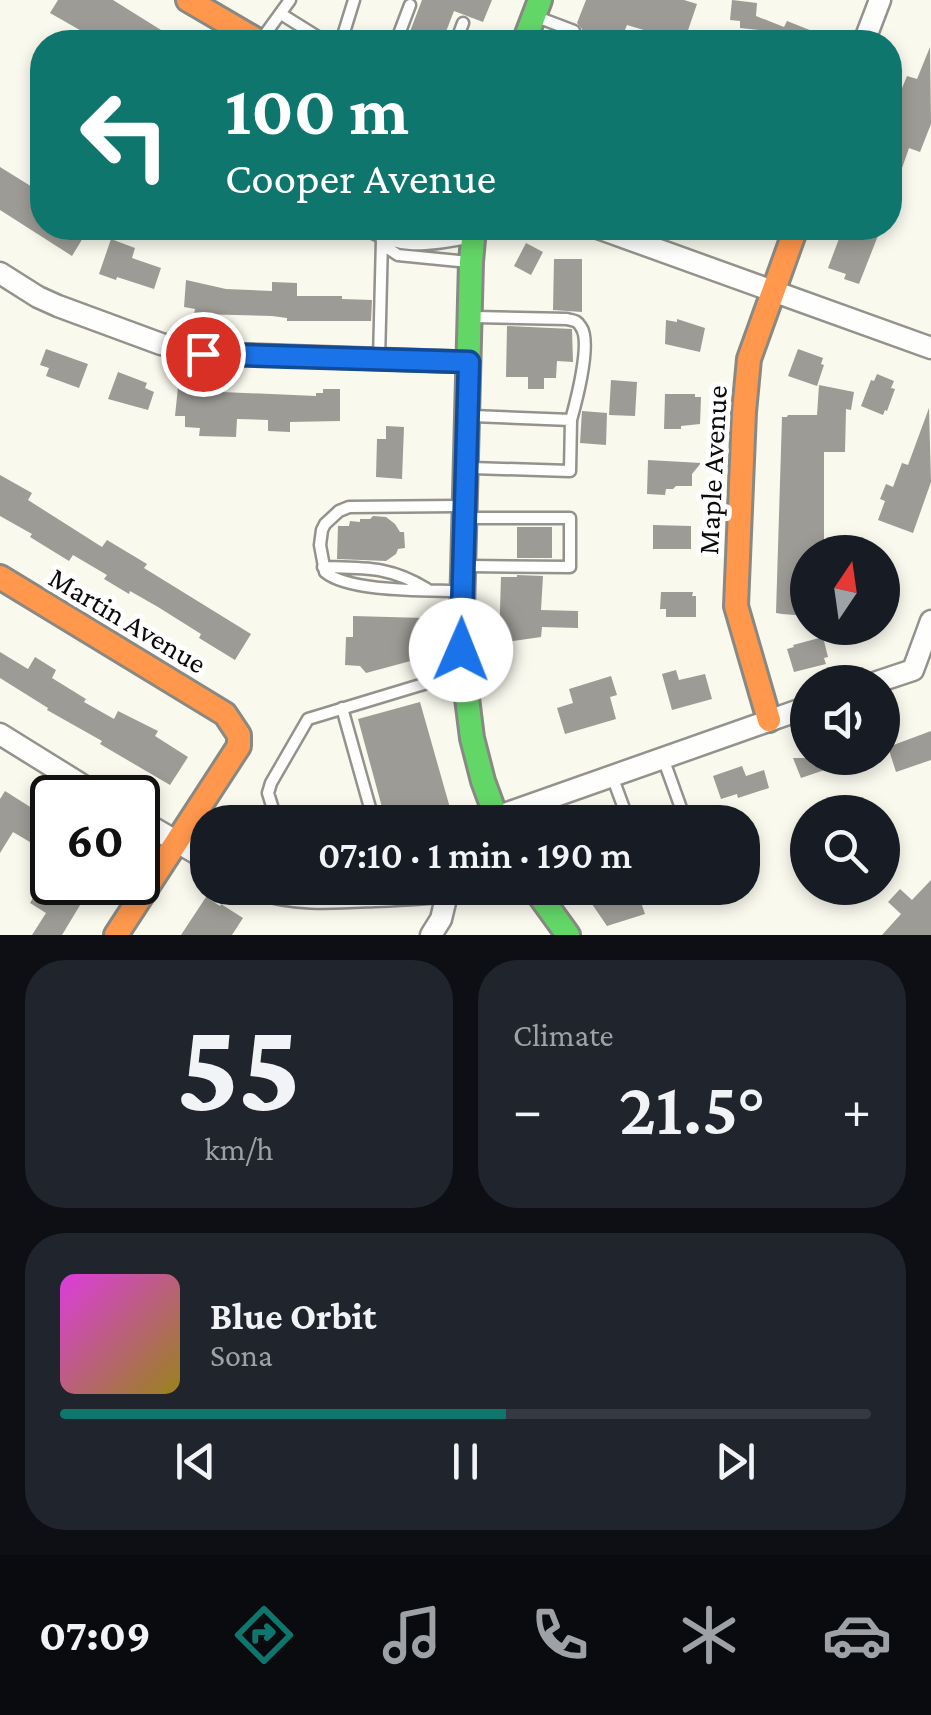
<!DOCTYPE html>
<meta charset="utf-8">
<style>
:root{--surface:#171b24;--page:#20242c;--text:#f1f3f6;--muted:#9ea1a6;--line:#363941;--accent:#0f766e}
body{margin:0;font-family:"Crimson Pro",serif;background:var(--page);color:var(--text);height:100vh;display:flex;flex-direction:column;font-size:38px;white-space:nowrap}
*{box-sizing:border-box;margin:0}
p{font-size:32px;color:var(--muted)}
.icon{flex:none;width:55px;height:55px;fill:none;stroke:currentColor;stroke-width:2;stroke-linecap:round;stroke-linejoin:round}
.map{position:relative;height:935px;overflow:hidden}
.side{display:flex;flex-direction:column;gap:25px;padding:25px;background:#0d0f14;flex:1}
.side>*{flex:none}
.banner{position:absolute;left:30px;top:30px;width:872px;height:210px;border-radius:40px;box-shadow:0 5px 15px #0003;background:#0f766e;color:#fff;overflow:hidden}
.needle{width:65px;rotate:13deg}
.tools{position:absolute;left:790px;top:535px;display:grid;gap:20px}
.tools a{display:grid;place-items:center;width:110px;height:110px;border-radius:50%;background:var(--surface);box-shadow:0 5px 15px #0003;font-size:50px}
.speed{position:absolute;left:30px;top:775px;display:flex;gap:20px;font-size:50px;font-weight:700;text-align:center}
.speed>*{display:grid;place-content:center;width:130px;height:130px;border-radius:50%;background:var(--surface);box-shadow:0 5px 15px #0003;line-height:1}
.speed .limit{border:5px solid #111;border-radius:15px;background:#fff;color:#111}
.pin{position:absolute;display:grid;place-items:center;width:85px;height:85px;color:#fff;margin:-42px;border:5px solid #fff;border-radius:50%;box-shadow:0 2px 10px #0007}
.me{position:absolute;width:110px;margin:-55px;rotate:1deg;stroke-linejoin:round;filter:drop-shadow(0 0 8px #0008)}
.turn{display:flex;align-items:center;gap:35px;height:210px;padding:0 30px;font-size:45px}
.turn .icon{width:130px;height:130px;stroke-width:2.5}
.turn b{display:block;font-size:70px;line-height:85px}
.big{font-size:75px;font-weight:600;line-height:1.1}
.side .widget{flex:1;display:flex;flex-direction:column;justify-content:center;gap:15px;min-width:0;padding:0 35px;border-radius:40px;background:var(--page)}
.side .dial{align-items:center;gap:0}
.dial b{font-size:130px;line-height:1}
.song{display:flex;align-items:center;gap:30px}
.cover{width:120px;height:120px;border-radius:15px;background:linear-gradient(135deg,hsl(300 70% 55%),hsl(50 70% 35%))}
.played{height:10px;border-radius:5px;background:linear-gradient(90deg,var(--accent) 55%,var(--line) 55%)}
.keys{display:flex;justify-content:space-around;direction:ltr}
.heat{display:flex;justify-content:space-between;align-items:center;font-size:55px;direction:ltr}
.side .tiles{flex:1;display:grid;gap:25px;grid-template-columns:1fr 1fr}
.widget:last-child{grid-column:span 2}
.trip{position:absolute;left:190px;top:805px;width:570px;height:100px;border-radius:40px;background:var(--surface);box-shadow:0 5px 15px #0003;font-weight:600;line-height:100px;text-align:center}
.tab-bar{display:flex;height:160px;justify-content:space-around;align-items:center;background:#090b0e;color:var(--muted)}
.tab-bar .icon{width:70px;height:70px}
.tab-bar .selected{color:var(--accent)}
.tab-bar b{font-size:45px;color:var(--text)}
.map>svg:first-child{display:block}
.building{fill:#9c9b95}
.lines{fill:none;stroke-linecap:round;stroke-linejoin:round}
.lane-casing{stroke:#93928d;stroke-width:15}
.street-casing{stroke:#93928d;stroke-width:25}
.fast-casing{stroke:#898984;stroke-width:28}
.slow-casing{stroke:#898984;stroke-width:28}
.lane{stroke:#fefefc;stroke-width:10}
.street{stroke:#fefefc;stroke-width:20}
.fast{stroke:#63d668;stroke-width:22}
.slow{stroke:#ff974d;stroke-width:22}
.route-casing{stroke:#114b97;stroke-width:25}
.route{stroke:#1a73e8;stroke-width:18}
.labels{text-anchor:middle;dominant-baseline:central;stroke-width:10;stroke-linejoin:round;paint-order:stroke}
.street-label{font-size:30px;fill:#0b0b0b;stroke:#fff}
</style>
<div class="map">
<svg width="931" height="935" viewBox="0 0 931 935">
<rect width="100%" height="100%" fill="#faf9ee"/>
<path class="building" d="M58 0H113L161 30 153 42H95L84 36 85 33 50 13Z
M422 0H492L483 22 454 11 442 42H406Z
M586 0H684L697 4 684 42 627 25 620 42H570L571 39H576L582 35V29L577 23Z
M732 0 757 3 756 16 784 27 787 21 840 42H776L766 39 769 31 740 28V21L730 20Z
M930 47 931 124 920 152 909 148 892 197H890V117L907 76 917 79Z
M0 167 42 193V228H89L72 256 0 210Z
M843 228H881L859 284 844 279 846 274 828 268Z
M111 239 135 248 132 258 161 268 154 289 117 277 116 280 99 274Z
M526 243 543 252 531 275 514 266Z
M554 259H582V312L553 310Z
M186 280 226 289 272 291V282L297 283V296H342V299L372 300 371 321H287V318L272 316 194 314 195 309 184 307Z
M677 319 705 328 700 352 665 344 666 320 677 322Z
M507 326 572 329 573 362 557 361 556 378H544V389H528V377H506Z
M46 349 88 364 79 388 46 376 49 368 40 365Z
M798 349 823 358 821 364 824 365 817 386 788 376Z
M118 372 147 383 145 388 154 392 148 410 108 399Z
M877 374 894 381 891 388 895 389 887 411 885 410 883 415 861 406 871 380 874 381Z
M611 380 637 382 635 416 609 415Z
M819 385 854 392 851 410 846 409 845 452H824V542H821V552H808V616L782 614 776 613 782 417H787L788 415H817Z
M178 387 199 389V391L316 396V393H323V389H340V421L290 422V432L268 431V420L237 419 236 437 199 436 200 428 185 427V416H175Z
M665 394H695V397H701L700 424 681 426V429H664Z
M929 408 931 482 913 533 878 520 885 501 880 499 886 484 893 487 902 463 908 465Z
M582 411 607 413 606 445 580 443Z
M386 426 404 427 402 479 376 477 377 439H386Z
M648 460 701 463 692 474V486H676L673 489H666L665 495 647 494Z
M0 475 32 493 28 500 102 547 107 540 147 564 144 568 251 634 235 660 199 638 201 634 158 607 130 591 129 594 104 579 107 575 73 555 69 561 30 537 32 534 0 516Z
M373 516 386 517 395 524 400 532H404L405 548 398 549 396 554 386 561 337 559 338 526H349L350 521 360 522V519H370Z
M653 525 691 526V549H653Z
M517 527H552V558H517Z
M517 575 543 576 541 610 578 611V628L542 627 541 637 499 643 501 577H517Z
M661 592H693L692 596H696V617H666V609H660Z
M353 616 424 618 423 654H418V659L366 673 360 666 345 665 346 637H353Z
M823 637 828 657 824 658 826 664 794 672 787 649 794 647 793 645Z
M0 652 28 669 35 657 56 670 52 678 86 699 84 702 114 719 118 711 158 731 155 736 188 757 170 785 100 744 102 741 47 710 48 708 0 678Z
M676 670 679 680 705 674 712 699 672 710 662 674Z
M611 676 617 695 610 697 616 719 565 734 557 708 573 703 569 689Z
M420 702 454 822H386L358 719Z
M931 731V760L896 772 888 747Z
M793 758H853L854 760 801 778Z
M742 766 746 776 764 770 769 788 738 798 737 794 721 799 713 776Z
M5 791 35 810 30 817 46 828 35 845 13 832 0 853V799Z
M46 876 52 879V882H94L62 935H32L46 913 30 903Z
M931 880V935H882L901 914 888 902 900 889 912 900Z
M581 888H636L645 914 607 926Z
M206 897 220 906 221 904 243 918 232 935H181Z"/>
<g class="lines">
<defs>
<path id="lane" d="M281 14 326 42
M537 17 574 31
M261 40 290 0
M341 42 354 0
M396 42 410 5
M456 42 463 23
M364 228C400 251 428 245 468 238
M382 240 389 249 398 255 469 262
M475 317 567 319C574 321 577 320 581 327 592 342 576 402 571 420
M379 360 382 239
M472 468 570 471 571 420 473 416
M468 518H570V567L468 566
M323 567C365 568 390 566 427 589
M456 591C423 590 349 592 325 572L320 545 322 530 325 524 339 511 349 507 458 506
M342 708 374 822
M663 758 686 822
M612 776 629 822
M277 822 268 793 271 783 308 719 427 683 456 681"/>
<path id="street" d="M864 42 880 0
M598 228 931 348
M0 273 38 297 58 306 161 344 203 353 469 362
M877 682 913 670 931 621
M0 734 103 798
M496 817 808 707
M138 819 208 860
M257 888C295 901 334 898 374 896 402 895 432 894 460 888
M431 935 441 919 448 890"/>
<path id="fast" d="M524 42 540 0
M474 228 471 262 461 650 472 738 483 781 498 822
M534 888 568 935"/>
<path id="slow" d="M188 0 260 42
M0 577 225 714 239 735V746L116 935
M769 720 736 606 744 412 749 359 796 228"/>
</defs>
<use href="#lane" class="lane-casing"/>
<use href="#street" class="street-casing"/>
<use href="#fast" class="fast-casing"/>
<use href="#slow" class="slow-casing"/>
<use href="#lane" class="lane"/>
<use href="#street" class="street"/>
<use href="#fast" class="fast"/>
<use href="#slow" class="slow"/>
</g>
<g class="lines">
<defs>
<path id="route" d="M203 354 469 362 461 650"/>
</defs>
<use href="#route" class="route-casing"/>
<use href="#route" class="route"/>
</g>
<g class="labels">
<g class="street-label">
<text transform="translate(712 470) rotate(-87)">Maple Avenue</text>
<text transform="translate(128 620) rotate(31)">Martin Avenue</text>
</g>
</g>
</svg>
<div class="tools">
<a><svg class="needle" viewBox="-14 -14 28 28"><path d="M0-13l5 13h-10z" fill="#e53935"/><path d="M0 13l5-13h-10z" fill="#9ea1a6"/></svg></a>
<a><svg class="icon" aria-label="sound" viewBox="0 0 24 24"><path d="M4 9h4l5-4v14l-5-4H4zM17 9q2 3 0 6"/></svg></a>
<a><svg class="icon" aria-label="search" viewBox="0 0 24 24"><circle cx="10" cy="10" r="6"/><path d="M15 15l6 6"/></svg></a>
</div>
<div class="speed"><div class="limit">60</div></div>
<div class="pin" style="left:203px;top:354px;background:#d93025"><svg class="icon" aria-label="arrive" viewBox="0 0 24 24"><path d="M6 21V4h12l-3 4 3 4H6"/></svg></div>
<svg class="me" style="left:461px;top:650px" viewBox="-20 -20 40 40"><circle r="19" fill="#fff"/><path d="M0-13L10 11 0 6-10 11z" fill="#1a73e8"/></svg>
<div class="trip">07:10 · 1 min · 190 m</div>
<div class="banner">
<div class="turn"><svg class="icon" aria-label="left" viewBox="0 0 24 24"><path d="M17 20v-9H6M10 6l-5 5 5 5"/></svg><div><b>100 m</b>Cooper Avenue</div></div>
</div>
</div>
<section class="side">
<div class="tiles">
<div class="widget dial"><b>55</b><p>km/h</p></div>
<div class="widget"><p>Climate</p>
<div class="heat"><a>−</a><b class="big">21.5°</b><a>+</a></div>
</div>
<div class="widget">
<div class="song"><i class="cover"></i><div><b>Blue Orbit</b><p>Sona</p></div></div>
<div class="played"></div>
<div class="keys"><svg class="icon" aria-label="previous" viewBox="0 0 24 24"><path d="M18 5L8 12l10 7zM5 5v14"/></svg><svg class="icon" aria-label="pause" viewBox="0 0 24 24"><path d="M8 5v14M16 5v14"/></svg><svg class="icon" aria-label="next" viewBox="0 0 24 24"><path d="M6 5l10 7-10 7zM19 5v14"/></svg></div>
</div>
</div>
</section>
<nav class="tab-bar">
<b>07:09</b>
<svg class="icon selected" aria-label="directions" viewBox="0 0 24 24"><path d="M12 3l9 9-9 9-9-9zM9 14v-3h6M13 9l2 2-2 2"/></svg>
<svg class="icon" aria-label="music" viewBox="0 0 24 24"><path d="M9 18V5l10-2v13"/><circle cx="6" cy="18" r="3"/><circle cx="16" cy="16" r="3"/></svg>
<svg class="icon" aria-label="phone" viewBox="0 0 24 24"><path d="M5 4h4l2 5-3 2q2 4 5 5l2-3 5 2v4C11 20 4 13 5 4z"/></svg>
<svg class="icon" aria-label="climate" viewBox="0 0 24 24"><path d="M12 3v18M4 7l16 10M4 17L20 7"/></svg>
<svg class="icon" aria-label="car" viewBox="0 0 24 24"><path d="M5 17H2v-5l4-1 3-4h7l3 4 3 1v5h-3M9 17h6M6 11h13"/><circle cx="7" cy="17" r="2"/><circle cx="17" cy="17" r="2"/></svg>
</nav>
